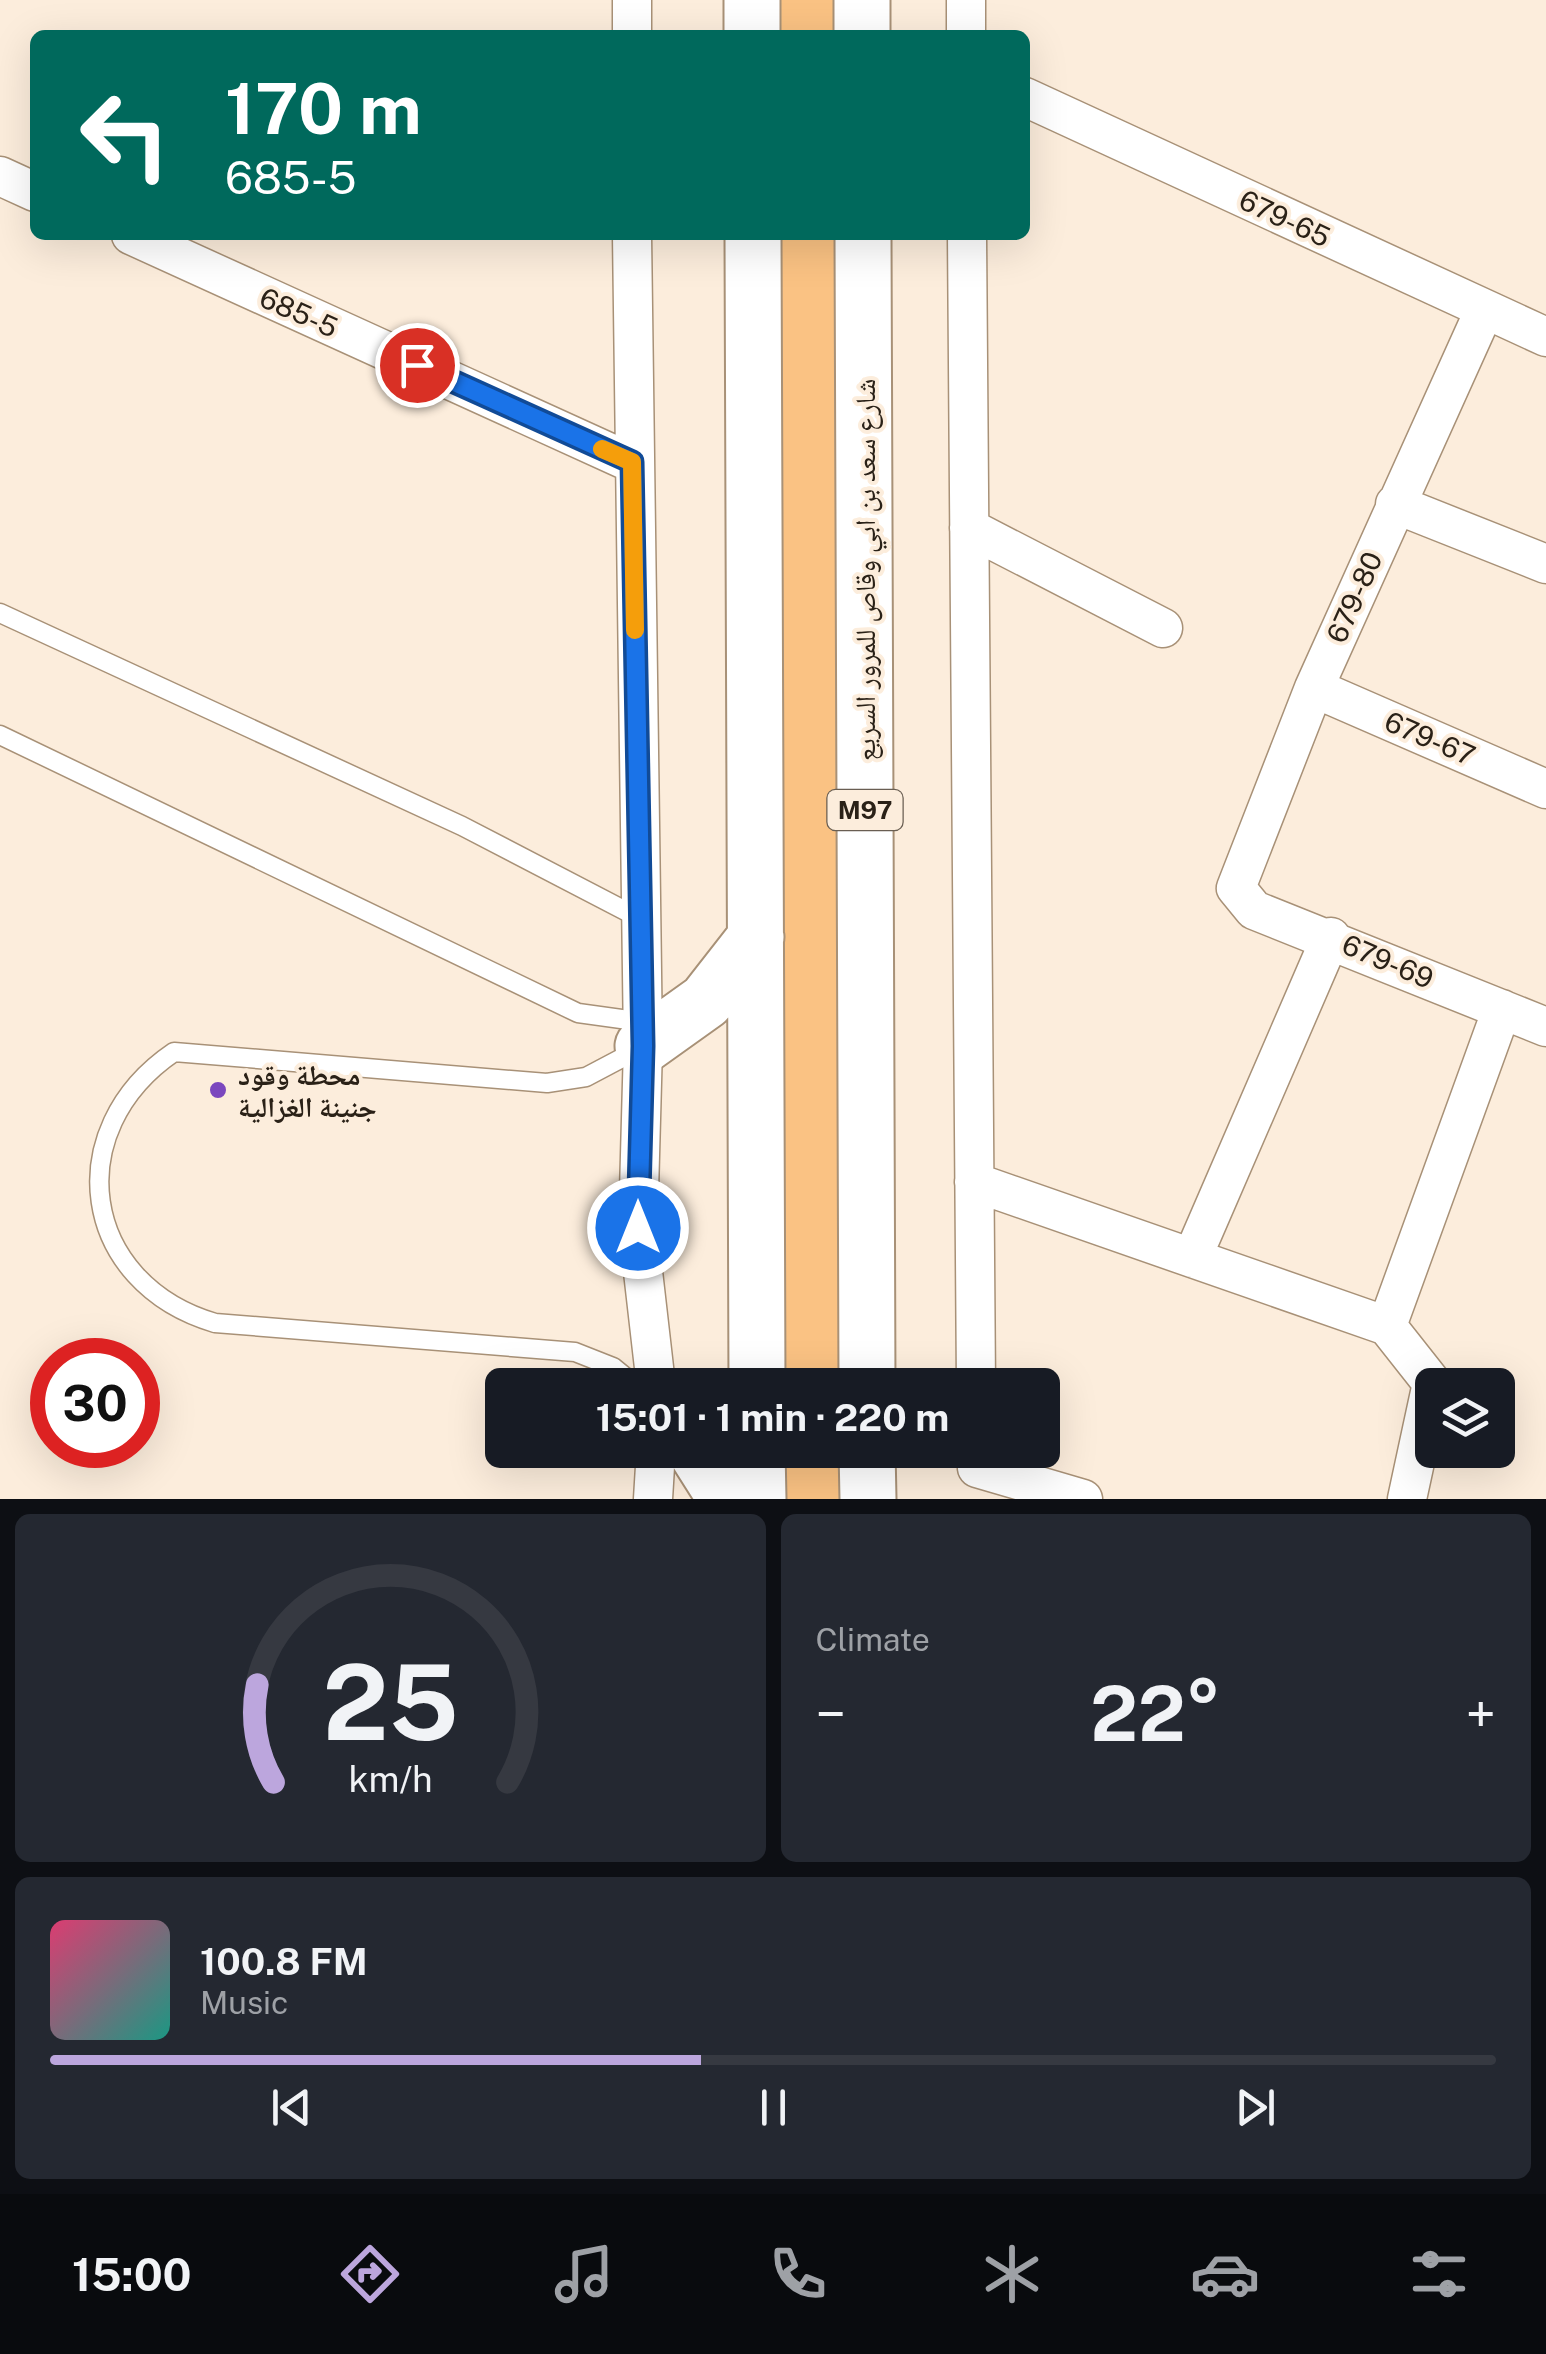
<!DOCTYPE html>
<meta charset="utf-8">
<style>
:root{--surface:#171b24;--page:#242831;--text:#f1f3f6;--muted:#9ea1a6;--line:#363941;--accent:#bca6dd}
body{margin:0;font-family:"Public Sans","Noto Naskh Arabic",sans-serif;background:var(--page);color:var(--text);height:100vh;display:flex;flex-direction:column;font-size:38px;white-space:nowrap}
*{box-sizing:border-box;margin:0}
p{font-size:32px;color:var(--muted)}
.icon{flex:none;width:55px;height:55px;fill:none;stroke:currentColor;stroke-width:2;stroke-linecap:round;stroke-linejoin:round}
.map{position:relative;height:1499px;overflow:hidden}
.side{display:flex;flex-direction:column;gap:15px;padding:15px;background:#0d0f14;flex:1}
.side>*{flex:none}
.top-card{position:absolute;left:30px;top:30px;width:1000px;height:210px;border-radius:15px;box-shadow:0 10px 40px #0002;background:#00695c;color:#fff;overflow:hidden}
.controls{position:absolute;left:1415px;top:1368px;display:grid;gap:20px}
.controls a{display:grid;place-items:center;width:100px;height:100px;border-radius:15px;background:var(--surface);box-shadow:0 10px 40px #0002;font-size:50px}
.speed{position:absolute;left:30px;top:1338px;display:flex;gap:20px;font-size:50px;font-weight:700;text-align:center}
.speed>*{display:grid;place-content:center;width:130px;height:130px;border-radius:50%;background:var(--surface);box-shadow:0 10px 40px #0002;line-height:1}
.speed .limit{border:15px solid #d22;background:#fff;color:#111}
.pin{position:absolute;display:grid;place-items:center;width:85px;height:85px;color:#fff;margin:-42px;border:5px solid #fff;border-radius:50%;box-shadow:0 2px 10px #0007}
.me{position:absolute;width:110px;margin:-55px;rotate:0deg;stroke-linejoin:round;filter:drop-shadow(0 0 8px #0008)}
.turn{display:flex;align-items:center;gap:35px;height:210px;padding:0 30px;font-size:45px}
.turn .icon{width:130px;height:130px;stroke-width:2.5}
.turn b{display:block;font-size:70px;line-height:85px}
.big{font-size:75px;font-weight:700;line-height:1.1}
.side .widget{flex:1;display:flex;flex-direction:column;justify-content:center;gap:15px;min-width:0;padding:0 35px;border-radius:15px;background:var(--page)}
.side .dial{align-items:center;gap:0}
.dial svg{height:260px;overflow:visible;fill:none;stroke:var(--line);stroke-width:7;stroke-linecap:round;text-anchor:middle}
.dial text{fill:var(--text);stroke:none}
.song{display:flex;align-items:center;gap:30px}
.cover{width:120px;height:120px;border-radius:15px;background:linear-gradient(135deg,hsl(340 70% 55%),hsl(170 70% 35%))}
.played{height:10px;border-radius:5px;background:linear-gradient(90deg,var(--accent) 45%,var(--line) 45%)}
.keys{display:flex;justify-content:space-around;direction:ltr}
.heat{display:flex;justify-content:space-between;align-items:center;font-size:55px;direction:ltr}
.side .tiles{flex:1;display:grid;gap:15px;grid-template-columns:1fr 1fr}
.widget:last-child{grid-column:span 2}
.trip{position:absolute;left:485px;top:1368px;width:575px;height:100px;border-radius:15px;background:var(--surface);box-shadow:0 10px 40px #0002;font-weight:700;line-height:100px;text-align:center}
.dock{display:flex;height:160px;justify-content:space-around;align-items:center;background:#090b0e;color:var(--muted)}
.dock .icon{width:70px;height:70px}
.dock .on{color:var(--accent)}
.dock b{font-size:45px;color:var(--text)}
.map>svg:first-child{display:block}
.green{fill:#fac283}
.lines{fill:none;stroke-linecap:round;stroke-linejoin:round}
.service-casing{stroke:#a89177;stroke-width:21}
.minor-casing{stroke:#a89177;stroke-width:41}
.motorway-casing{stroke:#a89177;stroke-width:59}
.service{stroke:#fff;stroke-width:18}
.minor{stroke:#fff;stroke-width:38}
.motorway{stroke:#fff;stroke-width:55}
.route-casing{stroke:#114b97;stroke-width:25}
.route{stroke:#1a73e8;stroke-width:18}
.slow{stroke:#f59e0b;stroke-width:18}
.poi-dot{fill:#7b47be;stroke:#fceddc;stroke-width:4}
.labels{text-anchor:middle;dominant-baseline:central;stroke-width:8;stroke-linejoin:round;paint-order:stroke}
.shield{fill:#fceddc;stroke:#695e52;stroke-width:2.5}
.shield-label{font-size:25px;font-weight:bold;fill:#2a2117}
.street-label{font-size:28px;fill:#2a2117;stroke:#fceddc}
.poi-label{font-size:28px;font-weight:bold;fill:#2a2117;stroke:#fceddc;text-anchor:start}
</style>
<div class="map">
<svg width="1546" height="1499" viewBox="0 0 1546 1499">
<rect width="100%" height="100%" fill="#fceddc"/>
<path class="green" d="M780 0H840V35H780Z
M781 235H840L842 1385H783Z
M783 1450H843V1499H784Z"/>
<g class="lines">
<defs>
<path id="service" d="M0 613 462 826 641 919
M0 735 578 1013 643 1022
M635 1385 613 1367 575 1352 215 1323C80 1283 59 1130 174 1052L547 1083 586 1077 639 1049"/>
<path id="minor" d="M632 0V35
M966 0V35
M1025 97 1546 337
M0 176 35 192
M131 235 632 463
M632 235 643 1046 638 1228 656 1385
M967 235 976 1385
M1484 311 1314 688 1236 888 1254 910 1546 1027
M1395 504 1546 564
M969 528 1163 628
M1314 688 1546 789
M974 1182 1387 1326
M1192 1258 1331 937
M977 1468 1083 1499
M653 1499 656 1450
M1407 1499 1432 1383 1387 1326 1502 1009"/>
<path id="motorway" d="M752 0V35
M862 0V35
M753 235 757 1385
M863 235 867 1385
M643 1046 706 1001 756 937
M695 1450 726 1499
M757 1450 758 1499
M867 1450 868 1499"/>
</defs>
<use href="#service" class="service-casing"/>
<use href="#minor" class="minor-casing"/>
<use href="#motorway" class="motorway-casing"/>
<use href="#service" class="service"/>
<use href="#minor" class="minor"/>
<use href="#motorway" class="motorway"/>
</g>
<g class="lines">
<defs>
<path id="route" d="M417 365 632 462 643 1046 638 1228"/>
</defs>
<use href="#route" class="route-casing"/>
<use href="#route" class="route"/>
<path class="slow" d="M602 449 632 462 635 630"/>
</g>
<circle class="poi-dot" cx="218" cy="1090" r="10"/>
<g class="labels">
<rect class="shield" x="827.5" y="790" width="75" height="40" rx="8"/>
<g class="shield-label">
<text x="865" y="810">M97</text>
</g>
<g class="street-label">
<text transform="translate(1285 218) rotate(25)">679-65</text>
<text transform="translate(299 312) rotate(24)">685-5</text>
<text transform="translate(864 570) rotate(-90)">شارع سعد بن ابي وقاص للمرور السريع</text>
<text transform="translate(1354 597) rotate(-66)">679-80</text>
<text transform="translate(1430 738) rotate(23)">679-67</text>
<text transform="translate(1388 961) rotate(23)">679-69</text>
</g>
<g class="poi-label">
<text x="238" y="1074">محطة وقود<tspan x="238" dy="32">جنينة الغزالية</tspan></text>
</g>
</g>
</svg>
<div class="controls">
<a><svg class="icon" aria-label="layers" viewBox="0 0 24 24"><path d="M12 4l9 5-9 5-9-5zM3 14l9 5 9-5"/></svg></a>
</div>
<div class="speed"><div class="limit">30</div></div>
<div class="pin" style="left:417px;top:365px;background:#d93025"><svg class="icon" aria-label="arrive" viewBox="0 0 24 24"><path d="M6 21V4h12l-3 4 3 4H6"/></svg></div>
<svg class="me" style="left:638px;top:1228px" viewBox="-20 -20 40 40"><circle r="17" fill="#1a73e8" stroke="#fff" stroke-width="3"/><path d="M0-11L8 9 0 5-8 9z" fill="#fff"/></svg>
<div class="trip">15:01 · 1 min · 220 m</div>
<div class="top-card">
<div class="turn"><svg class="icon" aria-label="left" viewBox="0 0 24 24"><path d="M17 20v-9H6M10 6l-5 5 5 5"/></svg><div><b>170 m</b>685-5</div></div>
</div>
</div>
<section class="side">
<div class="tiles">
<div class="widget dial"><svg viewBox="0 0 100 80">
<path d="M14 69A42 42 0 1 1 86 69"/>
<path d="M14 69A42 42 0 0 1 9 39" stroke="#bca6dd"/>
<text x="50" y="56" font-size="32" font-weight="700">25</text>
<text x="50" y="72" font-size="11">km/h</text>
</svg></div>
<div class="widget"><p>Climate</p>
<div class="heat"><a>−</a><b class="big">22°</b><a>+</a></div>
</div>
<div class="widget">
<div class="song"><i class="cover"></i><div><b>100.8 FM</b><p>Music</p></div></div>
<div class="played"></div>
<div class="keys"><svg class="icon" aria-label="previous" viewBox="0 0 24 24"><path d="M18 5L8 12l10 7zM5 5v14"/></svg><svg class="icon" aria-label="pause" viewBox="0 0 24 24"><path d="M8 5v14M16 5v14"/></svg><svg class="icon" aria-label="next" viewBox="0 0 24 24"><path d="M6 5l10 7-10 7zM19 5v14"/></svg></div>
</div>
</div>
</section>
<nav class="dock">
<b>15:00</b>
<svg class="icon on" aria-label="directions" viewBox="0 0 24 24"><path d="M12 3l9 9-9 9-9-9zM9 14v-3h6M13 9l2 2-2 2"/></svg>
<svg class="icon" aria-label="music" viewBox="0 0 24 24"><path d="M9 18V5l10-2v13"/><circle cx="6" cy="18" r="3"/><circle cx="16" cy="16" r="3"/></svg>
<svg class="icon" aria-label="phone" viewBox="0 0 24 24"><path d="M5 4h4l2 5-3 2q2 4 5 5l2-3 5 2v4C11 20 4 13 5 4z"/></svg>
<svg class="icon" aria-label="climate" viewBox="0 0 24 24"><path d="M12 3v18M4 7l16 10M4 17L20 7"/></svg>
<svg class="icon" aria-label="car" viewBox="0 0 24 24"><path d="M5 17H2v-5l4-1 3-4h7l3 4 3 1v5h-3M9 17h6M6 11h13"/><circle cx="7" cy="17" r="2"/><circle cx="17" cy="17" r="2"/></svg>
<svg class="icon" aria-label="filters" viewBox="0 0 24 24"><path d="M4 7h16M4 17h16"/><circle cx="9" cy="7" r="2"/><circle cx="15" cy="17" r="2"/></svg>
</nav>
